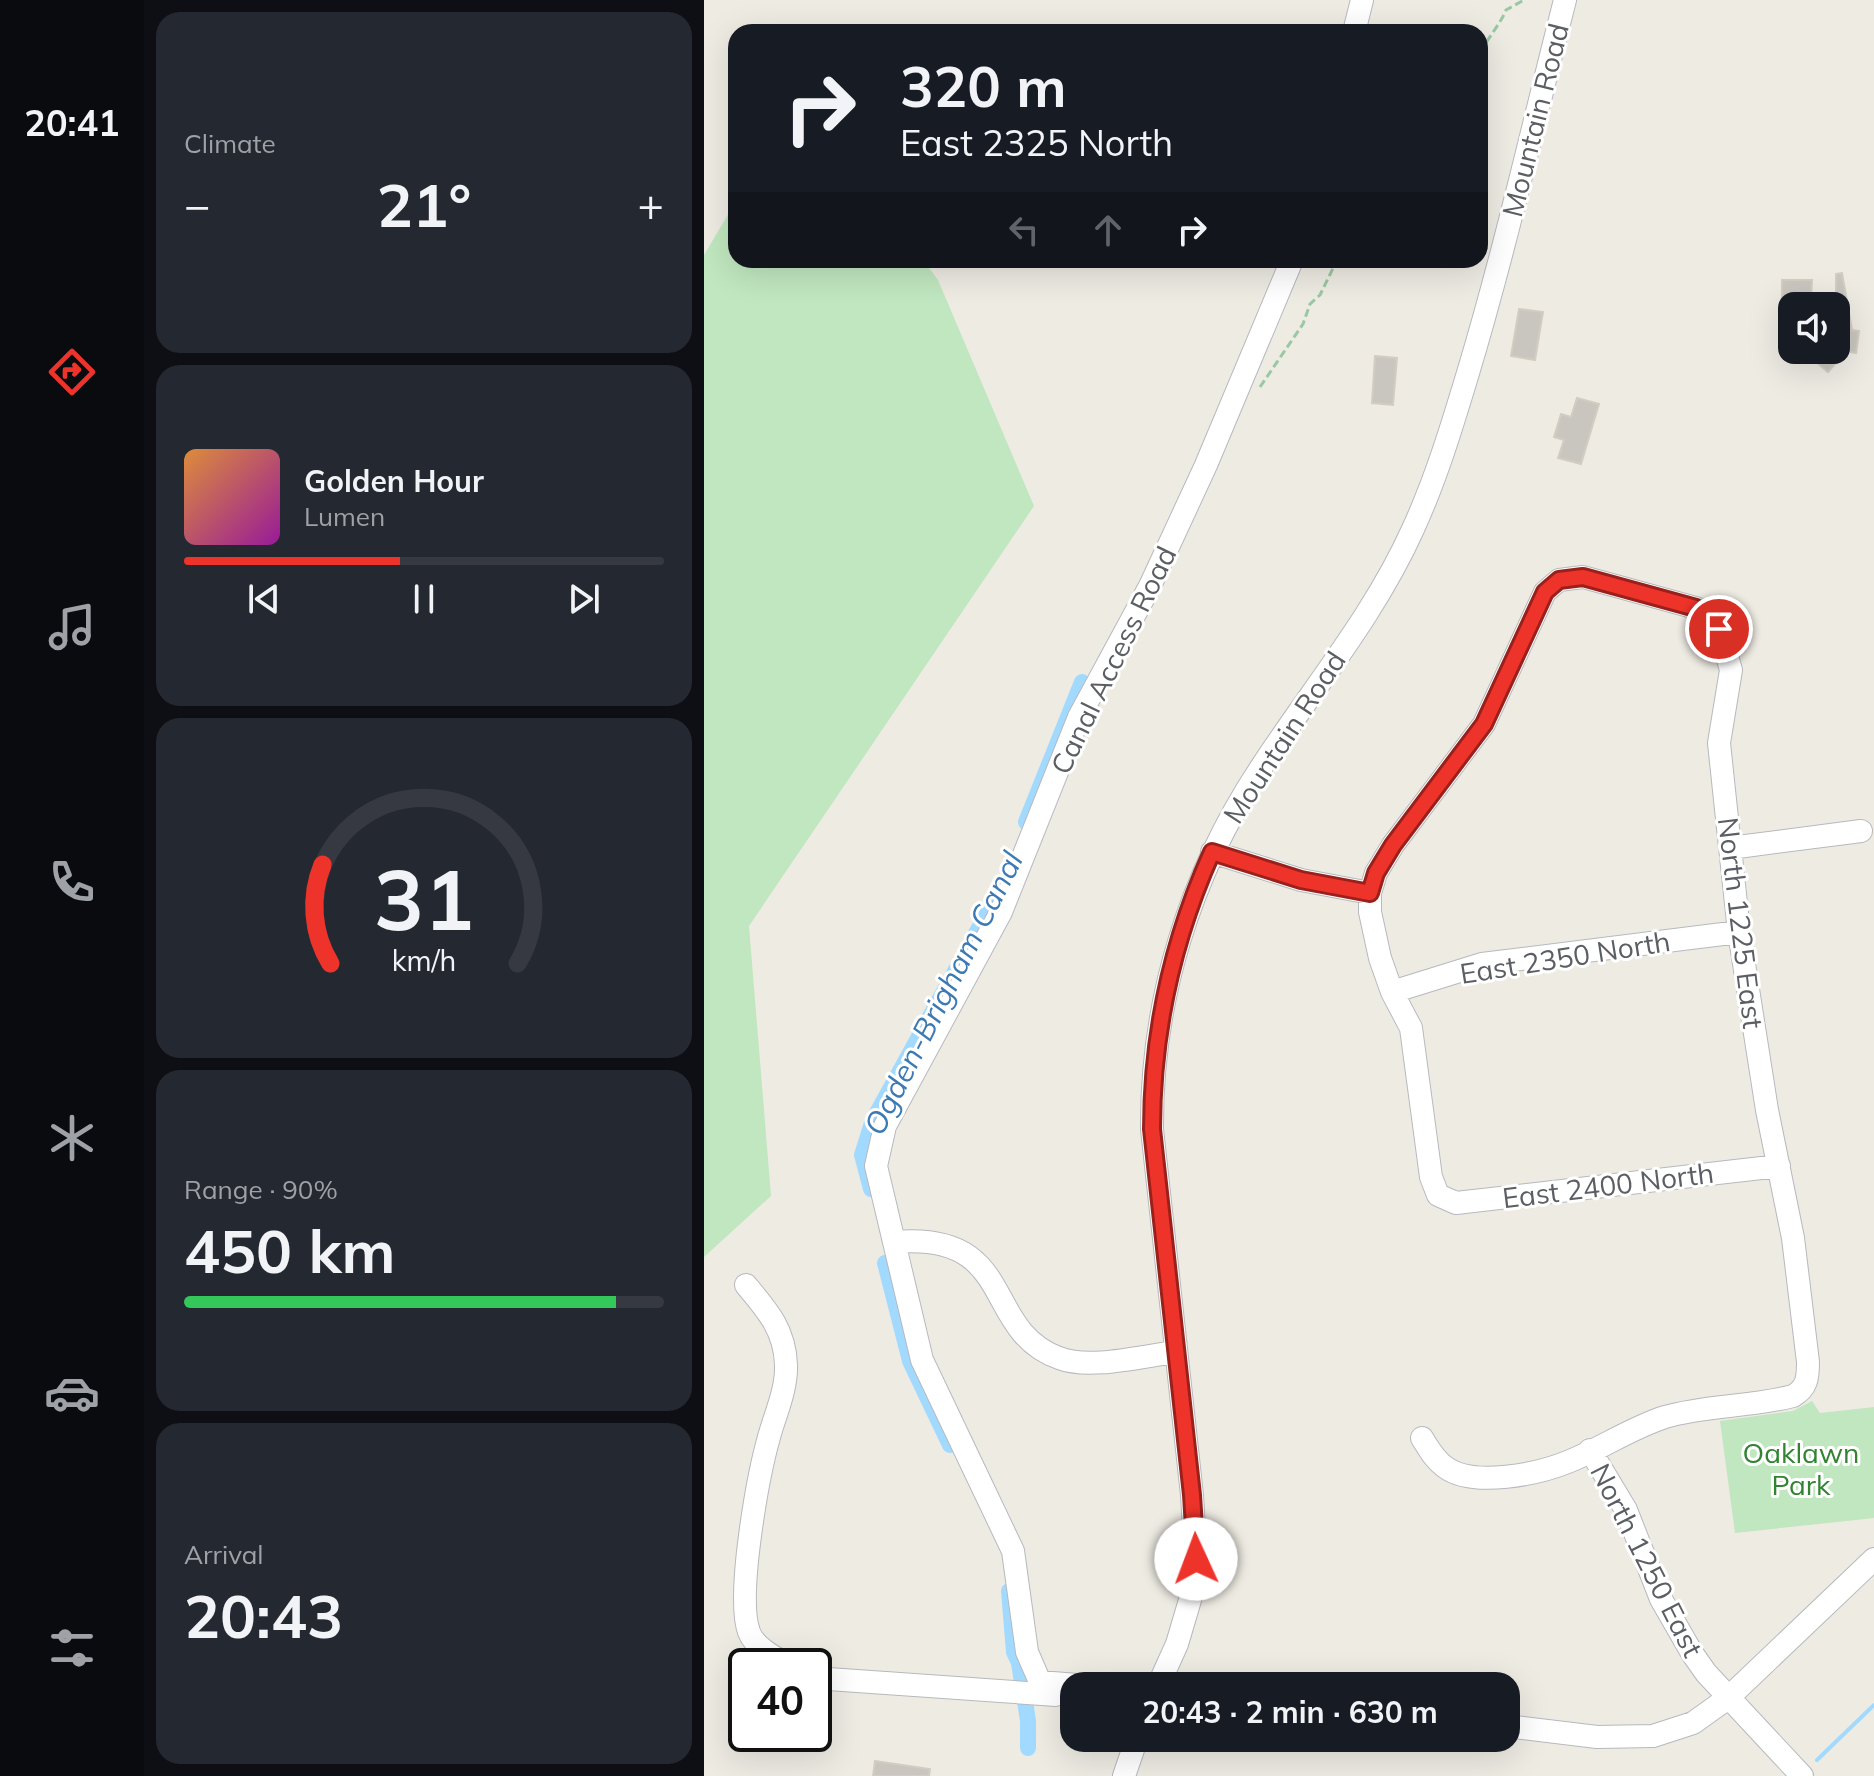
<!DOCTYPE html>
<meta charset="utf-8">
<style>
:root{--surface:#171b24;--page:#242831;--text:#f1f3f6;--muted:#9ea1a6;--line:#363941;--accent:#ed332a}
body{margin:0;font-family:Mulish,sans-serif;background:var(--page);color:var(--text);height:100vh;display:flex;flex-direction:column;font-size:30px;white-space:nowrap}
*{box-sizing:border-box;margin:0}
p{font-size:26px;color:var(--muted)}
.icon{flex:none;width:44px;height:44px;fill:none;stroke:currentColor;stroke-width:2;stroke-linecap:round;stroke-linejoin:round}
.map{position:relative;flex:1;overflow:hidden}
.details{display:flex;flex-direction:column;gap:12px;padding:12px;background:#0d0f14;width:560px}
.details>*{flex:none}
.hud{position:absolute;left:24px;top:24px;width:760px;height:244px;border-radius:24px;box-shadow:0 8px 32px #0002;background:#171b24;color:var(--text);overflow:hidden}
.buttons{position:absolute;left:1074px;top:292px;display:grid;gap:16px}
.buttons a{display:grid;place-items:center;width:72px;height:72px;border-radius:16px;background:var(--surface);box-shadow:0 8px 32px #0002;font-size:40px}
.speed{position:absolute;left:24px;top:1648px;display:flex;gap:16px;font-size:40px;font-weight:700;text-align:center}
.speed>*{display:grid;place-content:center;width:104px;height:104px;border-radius:50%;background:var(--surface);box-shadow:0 8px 32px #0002;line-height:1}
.speed .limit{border:4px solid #111;border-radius:12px;background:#fff;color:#111}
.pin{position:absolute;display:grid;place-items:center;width:68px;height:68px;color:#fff;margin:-34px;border:4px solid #fff;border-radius:50%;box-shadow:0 2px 8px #0007}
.me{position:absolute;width:88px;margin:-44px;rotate:358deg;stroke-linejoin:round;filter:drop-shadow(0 0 6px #0008)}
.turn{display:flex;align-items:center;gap:28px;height:168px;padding:0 40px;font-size:36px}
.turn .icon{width:104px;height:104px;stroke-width:2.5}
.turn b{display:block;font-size:56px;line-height:68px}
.lanes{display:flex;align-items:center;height:76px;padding:0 40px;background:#0003;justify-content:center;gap:40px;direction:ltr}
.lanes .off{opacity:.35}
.big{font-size:60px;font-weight:700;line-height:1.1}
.details .tile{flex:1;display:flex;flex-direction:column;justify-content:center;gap:12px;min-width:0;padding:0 28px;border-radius:24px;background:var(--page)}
.details .dial{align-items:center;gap:0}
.dial svg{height:208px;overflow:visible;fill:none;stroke:var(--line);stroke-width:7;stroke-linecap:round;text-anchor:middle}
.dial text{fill:var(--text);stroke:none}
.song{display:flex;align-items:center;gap:24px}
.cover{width:96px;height:96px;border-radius:12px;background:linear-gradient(135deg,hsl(30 70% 55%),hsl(300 70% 35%))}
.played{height:8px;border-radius:4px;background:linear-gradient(90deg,var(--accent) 45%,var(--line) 45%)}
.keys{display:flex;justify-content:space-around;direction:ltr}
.heat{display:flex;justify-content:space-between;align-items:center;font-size:44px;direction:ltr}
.charge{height:12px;border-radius:6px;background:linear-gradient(90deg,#34c759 90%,var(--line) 0)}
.trip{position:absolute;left:356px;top:1672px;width:460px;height:80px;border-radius:24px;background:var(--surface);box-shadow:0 8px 32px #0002;font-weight:700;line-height:80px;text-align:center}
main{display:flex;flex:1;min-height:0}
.tabs{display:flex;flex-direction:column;width:144px;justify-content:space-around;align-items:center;background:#090b0e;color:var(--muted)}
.tabs .icon{width:56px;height:56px}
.tabs .active{color:var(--accent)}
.tabs b{font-size:36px;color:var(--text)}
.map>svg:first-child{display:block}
.green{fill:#c0e7bf}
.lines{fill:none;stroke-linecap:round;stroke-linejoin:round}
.stream{stroke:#a2daff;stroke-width:4}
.canal{stroke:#a2daff;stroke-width:16}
.building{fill:#c9c6c0;stroke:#d3cdc1;stroke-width:2}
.minor-casing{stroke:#b6b9be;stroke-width:24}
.path{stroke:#98c8a4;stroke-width:3;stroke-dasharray:8 4;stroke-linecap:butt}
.minor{stroke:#fff;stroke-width:22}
.route-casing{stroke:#9a211b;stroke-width:20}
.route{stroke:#ed332a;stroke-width:14}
.labels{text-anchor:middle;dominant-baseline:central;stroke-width:6;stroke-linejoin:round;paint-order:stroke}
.street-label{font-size:28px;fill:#5b5f64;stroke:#fff}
.park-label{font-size:28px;fill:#328433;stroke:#fff}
.water-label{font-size:30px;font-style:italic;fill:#3d7ab4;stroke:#fff}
</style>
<main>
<nav class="tabs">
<b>20:41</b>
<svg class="icon active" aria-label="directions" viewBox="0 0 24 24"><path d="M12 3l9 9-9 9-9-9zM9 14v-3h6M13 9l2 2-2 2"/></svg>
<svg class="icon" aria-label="music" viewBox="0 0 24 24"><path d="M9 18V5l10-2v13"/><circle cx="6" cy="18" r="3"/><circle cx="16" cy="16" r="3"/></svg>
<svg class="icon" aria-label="phone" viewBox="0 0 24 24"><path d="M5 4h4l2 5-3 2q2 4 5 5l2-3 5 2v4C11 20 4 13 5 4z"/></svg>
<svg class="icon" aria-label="climate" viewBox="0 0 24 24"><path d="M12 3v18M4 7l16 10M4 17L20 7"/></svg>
<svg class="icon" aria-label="car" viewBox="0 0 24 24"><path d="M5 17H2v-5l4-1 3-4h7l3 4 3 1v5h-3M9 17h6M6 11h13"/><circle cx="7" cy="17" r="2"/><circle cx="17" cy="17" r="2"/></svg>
<svg class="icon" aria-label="filters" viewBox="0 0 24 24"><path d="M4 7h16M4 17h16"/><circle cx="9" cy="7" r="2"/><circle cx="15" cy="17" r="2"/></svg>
</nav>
<section class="details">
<div class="tile"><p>Climate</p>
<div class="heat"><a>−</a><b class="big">21°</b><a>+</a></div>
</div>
<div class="tile">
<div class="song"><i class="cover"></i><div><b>Golden Hour</b><p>Lumen</p></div></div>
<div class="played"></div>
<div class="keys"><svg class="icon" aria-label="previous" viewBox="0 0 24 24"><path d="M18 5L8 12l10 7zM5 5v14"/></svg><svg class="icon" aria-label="pause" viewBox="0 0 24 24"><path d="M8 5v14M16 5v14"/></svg><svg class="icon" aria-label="next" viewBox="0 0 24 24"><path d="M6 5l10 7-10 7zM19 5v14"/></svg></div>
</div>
<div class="tile dial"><svg viewBox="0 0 100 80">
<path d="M14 69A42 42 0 1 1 86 69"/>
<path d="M14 69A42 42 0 0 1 11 31" stroke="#ed332a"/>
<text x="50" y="56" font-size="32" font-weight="700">31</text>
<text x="50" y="72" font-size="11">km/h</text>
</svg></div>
<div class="tile"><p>Range · 90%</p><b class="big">450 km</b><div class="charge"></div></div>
<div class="tile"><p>Arrival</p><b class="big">20:43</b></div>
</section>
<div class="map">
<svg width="1170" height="1776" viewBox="0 0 1170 1776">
<rect width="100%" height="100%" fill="#eeebe3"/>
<path class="green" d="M32 201V260H219L234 280 330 506 45 926 67 1196 0 1257V255Z
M1108 1401 1116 1413 1170 1407V1518L1031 1533 1016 1421 1089 1411Z"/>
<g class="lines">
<path class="stream" d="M1113 1760 1170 1705"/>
<path class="canal" d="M322 822 378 682
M167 1189 158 1155 169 1120 297 888
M181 1263 206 1361 246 1445
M305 1591 310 1652 315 1663 324 1721V1748"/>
</g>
<path class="building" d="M1138 273 1148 330 1155 331 1152 353 1142 351 1124 372 1098 350H1132V274Z
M1078 280H1108L1107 298H1078Z
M815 309 839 312 831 360 807 356Z
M671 356 693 358 689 405 668 403Z
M873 398 895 404 877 464 854 458 860 440 850 437 857 414 867 417Z
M171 1761 226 1769 225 1776H169Z"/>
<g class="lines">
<defs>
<path id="minor" d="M650 32 658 0
M1026 848 1157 831
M508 852 597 880 666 893
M688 992 778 964 1035 932
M191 1242C314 1232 277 1330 355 1358 386 1370 438 1356 472 1352
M42 1285C63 1310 81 1330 82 1365 83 1389 71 1415 65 1437 54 1476 32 1596 45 1632 51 1648 73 1659 87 1666
M718 1438C725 1449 730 1459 741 1467 769 1488 835 1474 866 1461 898 1448 927 1428 961 1417 1002 1405 1047 1407 1089 1396 1103 1388 1104 1378 1104 1362L1089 1238 1063 1110 1035 932 1015 743 1027 670 1015 629 992 608 879 577 855 580 841 592 780 724 689 845 672 873 666 893V912L676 958 688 992 707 1028 727 1177 734 1195 752 1203 1075 1166
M886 1450 922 1510 957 1599 988 1653 1002 1673 1098 1776
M110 1678 352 1695
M386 1686 336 1682 323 1652 309 1551 218 1360 172 1166 181 1126 297 912 375 717 446 586 502 465 588 260
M454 1686 473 1644 486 1600 492 1559 488 1495 448 1129C447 1000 486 874 558 766 609 688 671 614 709 529 732 479 748 426 764 373 801 250 829 125 861 0
M802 1726 893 1737 949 1736 989 1723 1024 1698 1170 1559
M420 1776 433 1738"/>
</defs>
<use href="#minor" class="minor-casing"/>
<path class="path" d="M776 52C783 40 798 21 802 10L820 0
M748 260C755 266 764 266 771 260
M630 264 653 260
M556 387 599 324 606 304 616 295 633 260"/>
<use href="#minor" class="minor"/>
</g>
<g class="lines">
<defs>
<path id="route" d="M492 1559 488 1495 448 1129C448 1033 469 939 508 852L597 880 666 893 672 873 689 845 780 724 841 592 855 580 879 577 992 608 1015 629"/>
</defs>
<use href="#route" class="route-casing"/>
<use href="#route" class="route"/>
</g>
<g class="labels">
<g class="street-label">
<text transform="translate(831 120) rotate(-76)">Mountain Road</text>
<text transform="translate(409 660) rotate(-64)">Canal Access Road</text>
<text transform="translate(580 737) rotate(-57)">Mountain Road</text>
<text transform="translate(1037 923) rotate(83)">North 1225 East</text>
<text transform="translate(861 957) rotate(-9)">East 2350 North</text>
<text transform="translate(904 1185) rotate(-7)">East 2400 North</text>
<text transform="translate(943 1560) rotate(63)">North 1250 East</text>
</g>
<g class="park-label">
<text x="1097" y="1452">Oaklawn<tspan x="1097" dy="32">Park</tspan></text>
</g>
<g class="water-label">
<text transform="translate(239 993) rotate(-63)">Ogden-Brigham Canal</text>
</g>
</g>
</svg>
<div class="buttons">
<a><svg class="icon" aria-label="sound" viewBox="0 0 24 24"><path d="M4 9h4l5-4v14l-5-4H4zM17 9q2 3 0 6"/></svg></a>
</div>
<div class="speed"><div class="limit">40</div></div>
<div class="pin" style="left:1015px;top:629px;background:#d93025"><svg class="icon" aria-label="arrive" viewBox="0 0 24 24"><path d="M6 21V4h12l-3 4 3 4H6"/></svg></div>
<svg class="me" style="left:492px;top:1559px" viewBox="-20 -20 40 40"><circle r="19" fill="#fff"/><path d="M0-13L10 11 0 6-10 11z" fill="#ed332a"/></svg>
<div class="trip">20:43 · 2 min · 630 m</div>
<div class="hud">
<div class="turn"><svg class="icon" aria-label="right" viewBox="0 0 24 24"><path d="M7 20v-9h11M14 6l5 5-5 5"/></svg><div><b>320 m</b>East 2325 North</div></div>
<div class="lanes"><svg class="icon off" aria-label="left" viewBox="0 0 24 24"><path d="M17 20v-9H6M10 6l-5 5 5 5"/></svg><svg class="icon off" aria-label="ahead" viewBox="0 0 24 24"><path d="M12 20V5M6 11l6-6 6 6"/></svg><svg class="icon" aria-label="right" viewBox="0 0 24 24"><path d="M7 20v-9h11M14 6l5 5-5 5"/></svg></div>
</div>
</div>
</main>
